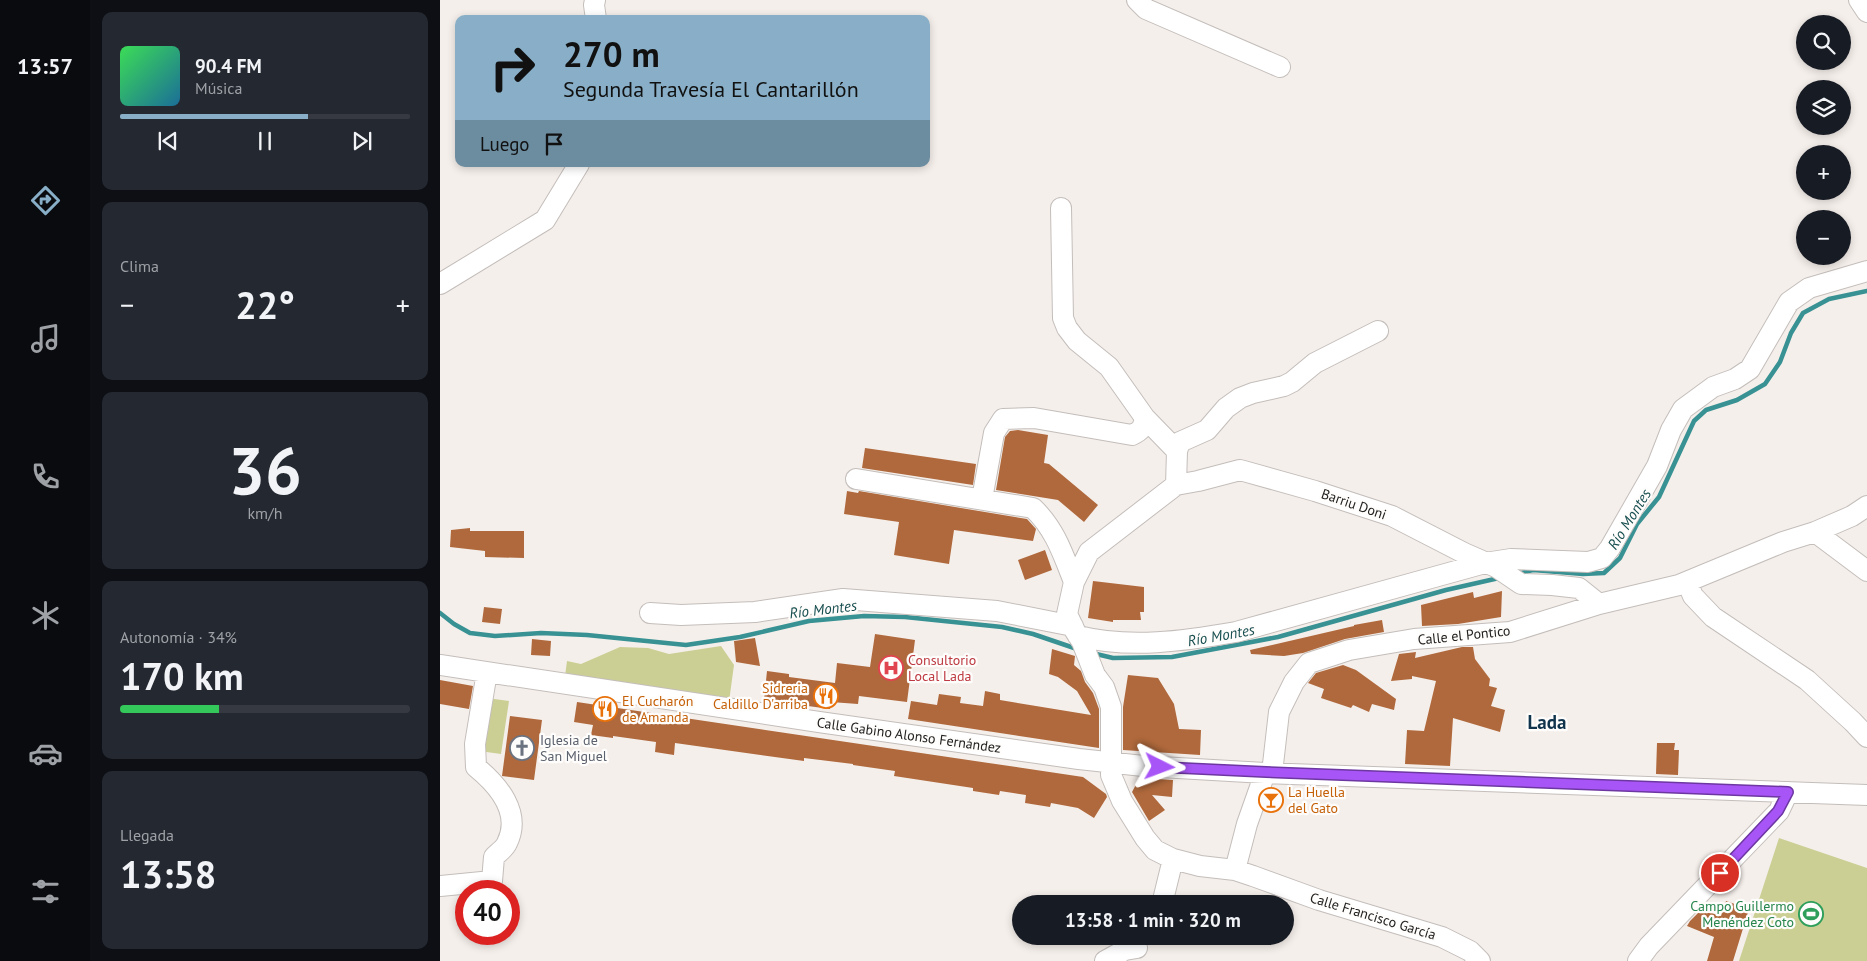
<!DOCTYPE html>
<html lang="es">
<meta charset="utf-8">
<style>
:root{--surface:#171b24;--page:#242831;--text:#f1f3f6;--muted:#9ea1a6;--line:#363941;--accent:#88afc7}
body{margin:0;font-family:"PT Sans",sans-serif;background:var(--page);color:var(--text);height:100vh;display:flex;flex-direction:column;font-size:19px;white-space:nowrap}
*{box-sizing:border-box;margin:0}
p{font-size:16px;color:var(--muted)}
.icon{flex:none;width:28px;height:28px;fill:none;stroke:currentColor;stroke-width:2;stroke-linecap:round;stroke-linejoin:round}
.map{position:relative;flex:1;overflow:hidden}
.sheet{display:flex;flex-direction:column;gap:12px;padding:12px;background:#0d0f14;width:350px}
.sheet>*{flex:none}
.top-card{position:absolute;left:15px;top:15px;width:475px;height:152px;border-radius:10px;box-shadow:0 2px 8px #0003;background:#88afc7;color:#111;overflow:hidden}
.controls{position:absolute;left:1356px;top:15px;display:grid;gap:10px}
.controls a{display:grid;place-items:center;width:55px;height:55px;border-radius:50%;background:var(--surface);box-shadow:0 2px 8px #0003;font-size:25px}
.speed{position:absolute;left:15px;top:880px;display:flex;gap:10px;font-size:25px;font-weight:700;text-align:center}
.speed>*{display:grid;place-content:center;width:65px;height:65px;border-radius:50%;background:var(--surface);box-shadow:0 2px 8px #0003;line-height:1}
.speed .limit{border:8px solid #d22;background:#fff;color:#111}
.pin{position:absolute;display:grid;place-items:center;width:42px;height:42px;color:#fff;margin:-21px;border:2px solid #fff;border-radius:50%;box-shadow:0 1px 5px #0007}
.me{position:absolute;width:55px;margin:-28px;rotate:93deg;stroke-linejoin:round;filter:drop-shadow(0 0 4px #0008)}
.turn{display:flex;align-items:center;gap:18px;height:105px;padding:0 25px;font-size:22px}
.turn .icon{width:65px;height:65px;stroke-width:2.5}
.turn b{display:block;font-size:35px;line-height:42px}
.then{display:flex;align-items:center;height:48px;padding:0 25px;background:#0003;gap:10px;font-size:19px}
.big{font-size:38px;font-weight:700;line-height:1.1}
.sheet .card{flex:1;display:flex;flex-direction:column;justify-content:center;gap:8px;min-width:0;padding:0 18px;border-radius:10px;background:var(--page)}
.sheet .dial{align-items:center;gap:0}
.dial b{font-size:65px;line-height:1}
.song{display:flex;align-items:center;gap:15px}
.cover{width:60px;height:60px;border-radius:8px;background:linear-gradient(135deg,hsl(130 70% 55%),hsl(200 70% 35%))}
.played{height:5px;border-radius:2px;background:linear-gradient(90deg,var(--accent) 65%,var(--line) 65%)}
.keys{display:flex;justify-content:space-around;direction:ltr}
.heat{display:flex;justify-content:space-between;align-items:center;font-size:28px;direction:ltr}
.charge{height:8px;border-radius:4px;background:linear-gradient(90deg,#34c759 34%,var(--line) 0)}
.trip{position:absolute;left:572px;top:895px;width:282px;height:50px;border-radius:25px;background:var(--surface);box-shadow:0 2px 8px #0003;font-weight:700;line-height:50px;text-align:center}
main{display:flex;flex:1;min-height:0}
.dock{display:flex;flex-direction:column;width:90px;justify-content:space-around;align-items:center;background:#090b0e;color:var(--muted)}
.dock .icon{width:35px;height:35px}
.dock .active{color:var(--accent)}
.dock b{font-size:22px;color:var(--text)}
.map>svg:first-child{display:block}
.green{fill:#cccf94}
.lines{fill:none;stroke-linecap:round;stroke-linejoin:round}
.stream{stroke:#389193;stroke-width:4.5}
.building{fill:#b0693c}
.minor-casing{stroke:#c4bebb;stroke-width:22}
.minor{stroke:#fff;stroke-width:20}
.route-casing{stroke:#6d37a1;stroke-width:12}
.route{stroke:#a855f7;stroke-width:9}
.labels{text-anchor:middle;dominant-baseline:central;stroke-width:4.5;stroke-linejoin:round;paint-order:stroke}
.street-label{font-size:14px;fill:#242220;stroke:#fefdfc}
.health-label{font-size:14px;fill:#be3a42;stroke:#fefdfc;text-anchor:start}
.food-label{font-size:14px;fill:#c56008;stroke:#fefdfc;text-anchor:start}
.worship-label{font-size:14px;fill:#5b616d;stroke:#fefdfc;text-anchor:start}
.leisure-label{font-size:14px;fill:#27864d;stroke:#fefdfc;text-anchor:end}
.water-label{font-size:15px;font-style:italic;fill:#194f50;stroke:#fefdfc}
.district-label{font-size:19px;font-weight:bold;fill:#11344d;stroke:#fefdfc}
</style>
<main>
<nav class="dock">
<b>13:57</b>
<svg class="icon active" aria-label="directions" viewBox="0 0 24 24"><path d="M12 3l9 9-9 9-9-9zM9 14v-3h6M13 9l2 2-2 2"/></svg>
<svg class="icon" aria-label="music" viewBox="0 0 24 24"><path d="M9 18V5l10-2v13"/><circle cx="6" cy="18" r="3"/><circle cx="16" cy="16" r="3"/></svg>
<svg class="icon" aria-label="phone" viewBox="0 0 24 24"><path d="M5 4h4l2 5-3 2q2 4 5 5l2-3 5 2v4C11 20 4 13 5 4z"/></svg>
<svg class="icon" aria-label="climate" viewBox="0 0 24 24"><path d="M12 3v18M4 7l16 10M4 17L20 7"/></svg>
<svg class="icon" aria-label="car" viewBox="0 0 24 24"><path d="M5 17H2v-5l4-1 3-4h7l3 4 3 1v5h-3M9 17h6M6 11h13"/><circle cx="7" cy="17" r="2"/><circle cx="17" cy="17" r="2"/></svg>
<svg class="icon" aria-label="filters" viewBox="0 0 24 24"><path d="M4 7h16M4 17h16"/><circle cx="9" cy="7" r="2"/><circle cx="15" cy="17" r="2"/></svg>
</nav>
<section class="sheet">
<div class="card">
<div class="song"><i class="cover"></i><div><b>90.4 FM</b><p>Música</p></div></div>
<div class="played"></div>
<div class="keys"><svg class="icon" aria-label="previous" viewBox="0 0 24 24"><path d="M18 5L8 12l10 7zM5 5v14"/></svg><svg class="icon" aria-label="pause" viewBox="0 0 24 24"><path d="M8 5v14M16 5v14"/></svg><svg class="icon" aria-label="next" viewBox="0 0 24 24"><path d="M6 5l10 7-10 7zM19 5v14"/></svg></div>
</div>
<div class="card"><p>Clima</p>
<div class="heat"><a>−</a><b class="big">22°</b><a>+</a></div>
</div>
<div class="card dial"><b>36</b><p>km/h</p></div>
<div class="card"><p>Autonomía · 34%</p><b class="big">170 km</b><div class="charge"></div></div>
<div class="card"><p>Llegada</p><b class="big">13:58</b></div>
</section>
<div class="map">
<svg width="1427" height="961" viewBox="0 0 1427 961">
<rect width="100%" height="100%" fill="#f5efeb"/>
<path class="green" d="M281 646 294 665 288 709 124 684 127 661 141 664 180 647 208 648 229 654Z
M47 698 69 701 61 754 39 751Z
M1339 838 1427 868V961H1299Z"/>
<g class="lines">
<path class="stream" d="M1077 574 1093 570 1143 574 1164 573 1180 558 1197 524 1219 497 1254 421 1266 410 1297 400 1325 384 1340 362 1351 333 1363 313 1389 299 1427 291
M0 613 14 624 30 633 55 636 101 633 147 635 246 645 300 637 369 621 424 616 465 617 562 627 593 634 640 650
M652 653 673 658 732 657 838 637 1006 590 1059 578"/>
</g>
<path class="building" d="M578 430 608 435 604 463 609 464 658 505 644 522 618 500 556 490 565 437 570 431Z
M425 448 536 464 533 485 422 468Z
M407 491 418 493 419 491 587 519 596 529 593 541 514 530 509 564 454 555 459 522 404 514Z
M30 528V531H84V558L45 557V551L10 547 11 530Z
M605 550 612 570 585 580 578 560Z
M653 581 704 587V612H700L701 620H673V622L648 618Z
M1062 591 1061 617 1018 624 982 626 981 605 1033 592 1034 598Z
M44 607 62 609 60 624 42 622Z
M942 620 944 632 905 639 863 653 844 656 811 654 810 650 914 626V625Z
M435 634 475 640 467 702 419 696 418 704 391 702 390 709 324 700 327 671 349 674V677L395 683 397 663 430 667Z
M315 638 320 666 296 662 294 641Z
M92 639 111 641 110 656 91 655Z
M1022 647H1033L1035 659 1050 679 1049 686 1057 688 1051 706 1065 710 1060 732 1013 718 1010 766 965 764 967 730 984 731 996 681 972 676V679L951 681 959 654 976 652 975 658Z
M612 649 635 656 634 665 641 671 645 682 653 693 659 709V748L468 719 471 701 497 705 499 694 521 697 520 703 543 706 545 691 560 694V700L651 715 637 691 618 677 609 674Z
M903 665 916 670 956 699 954 710 932 704 929 712 913 705 911 708 881 698 884 689 868 683 876 673Z
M688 675 718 678 734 704 739 729 761 730 760 755 683 750V707Z
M0 680 33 686 29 709 0 704Z
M137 702 643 777 666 794 667 797 654 818 638 808 611 803 610 807 585 803 586 795 560 791 559 795 533 791V788L454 776 455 771 413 765V764L364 758V761L235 743 234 755 215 752 216 742 173 736V738L151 735 153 725 134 722Z
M70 716 102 720 94 780 62 776Z
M1217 743H1235L1234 750H1239L1238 775 1216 774Z
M703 778 733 780 732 797 712 795 725 810 709 821 692 792 699 779Z
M1286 901 1309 909 1293 961H1267L1274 937 1247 926 1250 921 1261 910 1281 916Z"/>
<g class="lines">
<defs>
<path id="minor" d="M155 0 154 5 156 19
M697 0 706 9 840 67
M1419 0 1427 12
M621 208 623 318 627 328 637 341 669 367 705 418 737 451
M0 284 105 220 139 164
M416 479 593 508C615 529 623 554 634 582
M736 485 737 451 740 442 767 430 786 408 800 398 813 393 844 386 852 382 875 363 938 331
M542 499 554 433 563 419 594 418 692 435C701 431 703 428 705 418
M1375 532 1427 571
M1247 582 1253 596 1273 617 1367 680 1413 722 1427 737
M210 613 241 615 315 612 403 599 557 611 633 626
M638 636C690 649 744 641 796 632L1045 563 1071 559 1148 562 1162 558 1170 548 1217 466 1231 430 1243 409 1273 387 1295 379 1310 369 1349 302 1369 288 1427 271
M0 665 379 722 639 759 703 766 825 773 1427 795
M832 773 839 712 854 682 869 663 909 650 974 639 1070 632 1159 604 1239 585 1343 542 1375 532 1412 516 1427 506
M795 870 807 824 825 773
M0 886 52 881 54 857C58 853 65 848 67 843 82 813 58 785 36 767L35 744 47 672
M722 904 733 859
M665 961 685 950 697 948
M1040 961 1030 951 1002 937 879 900 813 876 795 870 760 866 733 859 715 850 705 838 682 801 671 775V707L664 687 655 675 642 642 635 631 627 614 634 582 649 552 736 485 758 481 800 470 875 491 952 516 1024 553 1056 567 1081 584 1112 585 1139 588 1159 604
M1198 961 1209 946 1339 811 1348 792"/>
</defs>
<use href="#minor" class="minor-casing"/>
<use href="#minor" class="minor"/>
</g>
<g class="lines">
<defs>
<path id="route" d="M720 767 826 772 1348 792 1338 811 1280 873"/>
</defs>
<use href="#route" class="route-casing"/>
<use href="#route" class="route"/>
</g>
<defs>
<symbol id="hospital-ring" viewBox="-11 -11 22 22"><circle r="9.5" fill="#fefdfc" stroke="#e0444e" stroke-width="1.5"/><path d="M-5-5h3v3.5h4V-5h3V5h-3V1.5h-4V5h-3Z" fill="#e0444e"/></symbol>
<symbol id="restaurant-ring" viewBox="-11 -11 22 22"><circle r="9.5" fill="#fefdfc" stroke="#e8710a" stroke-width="1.5"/><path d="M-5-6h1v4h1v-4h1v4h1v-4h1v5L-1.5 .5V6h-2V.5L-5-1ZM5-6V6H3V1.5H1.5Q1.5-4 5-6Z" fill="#e8710a"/></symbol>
<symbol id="church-ring" viewBox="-11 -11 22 22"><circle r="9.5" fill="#fefdfc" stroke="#6b7280" stroke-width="1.5"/><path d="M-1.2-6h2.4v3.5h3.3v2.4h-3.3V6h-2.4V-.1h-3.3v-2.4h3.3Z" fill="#6b7280"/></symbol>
<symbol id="bar-ring" viewBox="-11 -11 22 22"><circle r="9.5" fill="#fefdfc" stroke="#e8710a" stroke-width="1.5"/><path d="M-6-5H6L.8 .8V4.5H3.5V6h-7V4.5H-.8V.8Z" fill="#e8710a"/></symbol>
<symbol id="stadium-ring" viewBox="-11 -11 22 22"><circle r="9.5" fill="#fefdfc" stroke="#2e9e5b" stroke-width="1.5"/><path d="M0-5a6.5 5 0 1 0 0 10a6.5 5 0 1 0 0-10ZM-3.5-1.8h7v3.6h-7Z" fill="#2e9e5b"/></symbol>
</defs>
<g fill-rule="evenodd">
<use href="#hospital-ring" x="437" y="654" width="28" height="28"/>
<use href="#restaurant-ring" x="372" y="682" width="28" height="28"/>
<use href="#restaurant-ring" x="151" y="695" width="28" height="28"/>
<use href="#church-ring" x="68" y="734" width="28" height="28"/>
<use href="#bar-ring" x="817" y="786" width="28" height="28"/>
<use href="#stadium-ring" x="1357" y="900" width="28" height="28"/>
</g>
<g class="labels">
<g class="street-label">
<text transform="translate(914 504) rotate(19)">Barriu Doni</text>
<text transform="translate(1024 635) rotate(-6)">Calle el Pontico</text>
<text transform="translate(469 735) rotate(8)">Calle Gabino Alonso Fernández</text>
<text transform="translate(933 916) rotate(17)">Calle Francisco García</text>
</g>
<g class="health-label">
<text x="468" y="660">Consultorio<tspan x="468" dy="16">Local Lada</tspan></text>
</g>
<g class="food-label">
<text x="368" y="688" text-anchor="end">Sidreria<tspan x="368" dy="16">Caldillo D'arriba</tspan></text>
<text x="182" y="701">El Cucharón<tspan x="182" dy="16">de Amanda</tspan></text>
<text x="848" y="792">La Huella<tspan x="848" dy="16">del Gato</tspan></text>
</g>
<g class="worship-label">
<text x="100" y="740">Iglesia de<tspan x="100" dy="16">San Miguel</tspan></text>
</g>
<g class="leisure-label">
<text x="1354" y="906">Campo Guillermo<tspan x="1354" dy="16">Menéndez Coto</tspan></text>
</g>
<g class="water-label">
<text transform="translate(1189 519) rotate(-58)">Río Montes</text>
<text transform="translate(383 609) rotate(-7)">Río Montes</text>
<text transform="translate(781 635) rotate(-10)">Río Montes</text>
</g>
<g class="district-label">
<text x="1107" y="722">Lada</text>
</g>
</g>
</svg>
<div class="controls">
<a><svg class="icon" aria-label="search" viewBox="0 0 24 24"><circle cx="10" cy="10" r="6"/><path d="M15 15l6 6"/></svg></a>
<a><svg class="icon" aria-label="layers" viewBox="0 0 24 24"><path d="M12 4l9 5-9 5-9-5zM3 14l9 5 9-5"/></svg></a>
<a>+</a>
<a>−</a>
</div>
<div class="speed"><div class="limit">40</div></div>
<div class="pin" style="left:1280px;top:873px;background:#d93025"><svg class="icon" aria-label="arrive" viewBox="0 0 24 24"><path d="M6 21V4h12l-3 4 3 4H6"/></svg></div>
<svg class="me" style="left:720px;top:767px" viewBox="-20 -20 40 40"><path d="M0-17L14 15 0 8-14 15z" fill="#a855f7" stroke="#fff" stroke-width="4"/></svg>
<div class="trip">13:58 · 1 min · 320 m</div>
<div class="top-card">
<div class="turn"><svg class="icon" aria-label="right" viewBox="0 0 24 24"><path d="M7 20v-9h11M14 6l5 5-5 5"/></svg><div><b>270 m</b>Segunda Travesía El Cantarillón</div></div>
<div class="then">Luego<svg class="icon" aria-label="arrive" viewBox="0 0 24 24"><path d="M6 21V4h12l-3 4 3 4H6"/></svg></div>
</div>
</div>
</main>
